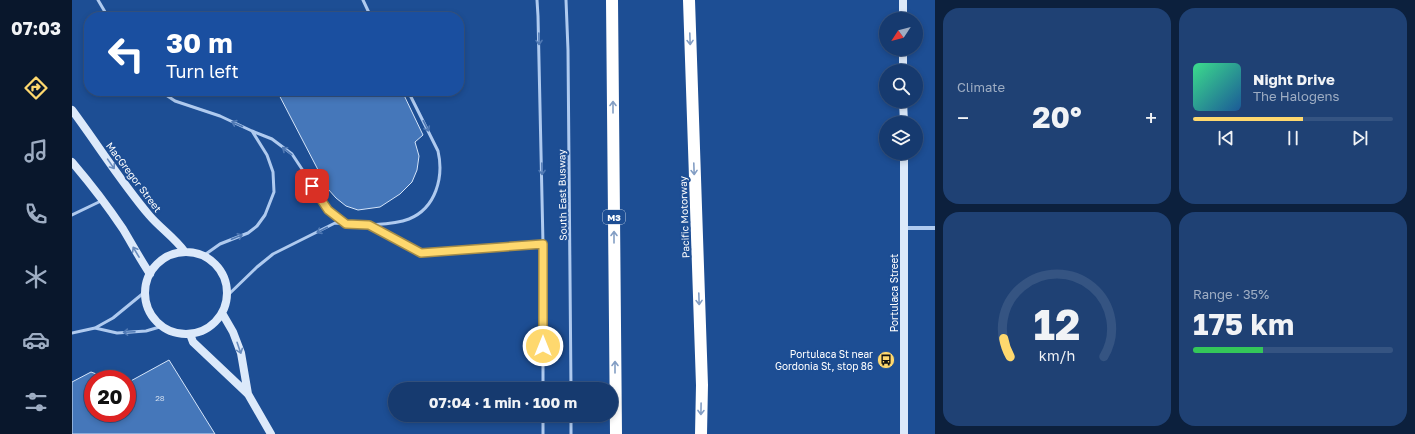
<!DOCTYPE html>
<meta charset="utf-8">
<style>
:root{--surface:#163a6f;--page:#1f4174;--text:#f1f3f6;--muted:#9eadc3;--line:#355482;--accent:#fed86e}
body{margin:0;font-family:"Golos Text",sans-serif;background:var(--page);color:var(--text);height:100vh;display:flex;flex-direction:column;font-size:15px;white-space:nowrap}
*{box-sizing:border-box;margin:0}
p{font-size:13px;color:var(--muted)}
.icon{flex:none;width:22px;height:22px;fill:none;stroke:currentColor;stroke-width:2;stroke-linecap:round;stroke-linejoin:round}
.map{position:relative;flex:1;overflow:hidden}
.sheet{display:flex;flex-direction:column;gap:8px;padding:8px;background:#0c203d;width:480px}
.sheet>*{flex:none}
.hud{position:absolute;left:12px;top:12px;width:380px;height:84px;border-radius:16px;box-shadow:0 2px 6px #0003,0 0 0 1px var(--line);background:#1a4fa0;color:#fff;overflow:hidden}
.needle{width:26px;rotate:234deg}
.controls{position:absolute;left:807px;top:12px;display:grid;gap:8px}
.controls a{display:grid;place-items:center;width:44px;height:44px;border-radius:50%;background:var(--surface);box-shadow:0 2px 6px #0003,0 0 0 1px var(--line);font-size:20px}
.speed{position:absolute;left:12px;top:370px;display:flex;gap:8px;font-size:20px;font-weight:700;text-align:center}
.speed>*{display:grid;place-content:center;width:52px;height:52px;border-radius:50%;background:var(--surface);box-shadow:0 2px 6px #0003,0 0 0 1px var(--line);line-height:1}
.speed .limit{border:6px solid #d22;background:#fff;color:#111}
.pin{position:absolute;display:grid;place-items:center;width:34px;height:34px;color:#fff;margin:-17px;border-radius:8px;box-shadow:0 2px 6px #0006}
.me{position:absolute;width:44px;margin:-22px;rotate:0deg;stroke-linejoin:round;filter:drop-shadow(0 0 3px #0008)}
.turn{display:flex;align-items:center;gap:14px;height:84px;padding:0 16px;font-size:18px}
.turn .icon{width:52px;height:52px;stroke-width:2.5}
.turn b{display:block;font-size:28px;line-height:34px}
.big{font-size:30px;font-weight:700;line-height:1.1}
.sheet .widget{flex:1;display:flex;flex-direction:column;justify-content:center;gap:6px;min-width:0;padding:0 14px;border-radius:16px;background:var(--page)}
.sheet .dial{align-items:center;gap:0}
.dial svg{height:104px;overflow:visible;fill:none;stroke:var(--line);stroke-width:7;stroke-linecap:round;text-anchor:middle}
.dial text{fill:var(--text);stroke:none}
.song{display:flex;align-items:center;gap:12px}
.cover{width:48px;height:48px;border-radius:6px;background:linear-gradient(135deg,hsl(150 70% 55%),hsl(210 70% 35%))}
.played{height:4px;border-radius:2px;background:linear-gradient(90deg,var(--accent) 55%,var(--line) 55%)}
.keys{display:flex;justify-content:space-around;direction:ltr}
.heat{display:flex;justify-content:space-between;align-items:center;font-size:22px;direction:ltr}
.charge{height:6px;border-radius:3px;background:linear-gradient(90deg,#34c759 35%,var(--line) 0)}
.sheet .tiles{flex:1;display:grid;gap:8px;grid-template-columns:repeat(2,1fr)}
.trip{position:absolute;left:316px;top:382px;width:230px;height:40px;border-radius:20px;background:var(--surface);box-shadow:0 2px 6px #0003,0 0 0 1px var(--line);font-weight:700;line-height:40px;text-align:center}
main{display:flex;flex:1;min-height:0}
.tab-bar{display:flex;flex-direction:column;width:72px;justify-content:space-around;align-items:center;background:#09172c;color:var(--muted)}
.tab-bar .icon{width:28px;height:28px}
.tab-bar .selected{color:var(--accent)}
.tab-bar b{font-size:18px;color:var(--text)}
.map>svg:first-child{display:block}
.building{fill:#4577ba;stroke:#d5e5fa}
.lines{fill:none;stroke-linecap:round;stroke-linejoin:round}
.lane{stroke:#afcaef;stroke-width:3}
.street{stroke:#afcaef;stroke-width:4}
.secondary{stroke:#dce9fa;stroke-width:8}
.highway{stroke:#fff;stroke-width:12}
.oneway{stroke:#5079b4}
.oneway2{stroke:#839ec4}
.oneway3{stroke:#698cbd}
.route-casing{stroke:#a58c48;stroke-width:10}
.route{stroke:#fed86e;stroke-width:7}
.labels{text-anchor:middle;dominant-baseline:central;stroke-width:4;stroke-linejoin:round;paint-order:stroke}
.number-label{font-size:8px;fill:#d0ddee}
.shield{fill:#1d4e94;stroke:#bbcadf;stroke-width:1}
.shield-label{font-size:9px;font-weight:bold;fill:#fff}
.street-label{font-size:10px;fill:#fff;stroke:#1d4e94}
.poi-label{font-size:10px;fill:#fff;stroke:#1d4e94;text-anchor:end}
</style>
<main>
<nav class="tab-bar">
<b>07:03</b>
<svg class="icon selected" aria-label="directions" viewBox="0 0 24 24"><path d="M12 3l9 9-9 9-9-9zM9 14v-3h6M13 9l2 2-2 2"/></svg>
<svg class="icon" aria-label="music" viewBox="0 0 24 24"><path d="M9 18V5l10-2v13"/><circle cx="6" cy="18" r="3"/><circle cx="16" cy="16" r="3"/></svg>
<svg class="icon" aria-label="phone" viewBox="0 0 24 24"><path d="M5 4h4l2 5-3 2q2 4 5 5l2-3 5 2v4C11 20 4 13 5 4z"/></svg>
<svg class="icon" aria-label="climate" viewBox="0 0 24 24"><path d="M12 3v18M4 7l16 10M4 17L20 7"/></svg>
<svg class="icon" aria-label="car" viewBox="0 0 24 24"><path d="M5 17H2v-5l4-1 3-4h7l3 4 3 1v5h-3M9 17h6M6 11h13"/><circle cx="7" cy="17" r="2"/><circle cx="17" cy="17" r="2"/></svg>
<svg class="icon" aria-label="filters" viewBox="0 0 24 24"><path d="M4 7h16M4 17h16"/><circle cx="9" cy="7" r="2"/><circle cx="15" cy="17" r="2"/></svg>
</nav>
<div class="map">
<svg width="863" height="434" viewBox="0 0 863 434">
<rect width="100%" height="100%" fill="#1d4e94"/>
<path class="building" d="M205 91H330L351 135 343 142 347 156 345 170 340 182 328 194 308 207 286 210 274 206 264 198 256 189Z
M97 360 143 434H0V382L19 372 38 379H21V413H55V383Z"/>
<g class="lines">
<path class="lane" d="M26 0 36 17
M291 0 299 17
M465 0 466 16 471 244
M494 0 496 50 499 389
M88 91 103 101 148 116 180 131 195 155 201 172 202 192 193 215 185 226 176 233 148 244 131 256
M180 131 200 139 220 154 257 210 274 224
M0 215 29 201
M297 225C311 224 324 224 337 219 364 208 372 177 366 151L336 91
M155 296 185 267 201 254 263 223 297 225 349 253 471 244V389
M23 328 45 333 74 331 91 326
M0 333 23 328 41 318 74 291
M499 415V434
M471 434V415"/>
<path class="street" d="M832 228H863"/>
<path class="secondary" d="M831 0V19
M831 49V71
M831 101 832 123
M0 110C26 145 49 182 77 215 88 228 103 238 113 252
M832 153V434
M0 162C18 183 35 205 51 229 60 244 68 259 78 274
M73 293a41 41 0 1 1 82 0a41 41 0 1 1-82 0Z
M150 313 161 332 169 353 176 394
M118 334 121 342 176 394 199 434"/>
<path class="highway" d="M540 0 544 434
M617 0 630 385 629 434"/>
</g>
<defs><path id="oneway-shaft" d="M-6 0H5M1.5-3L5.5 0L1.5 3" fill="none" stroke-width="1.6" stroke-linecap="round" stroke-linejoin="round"/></defs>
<g class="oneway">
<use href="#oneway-shaft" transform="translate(467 39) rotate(89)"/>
<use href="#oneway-shaft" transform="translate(165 124) rotate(-156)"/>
<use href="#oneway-shaft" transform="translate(354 126) rotate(63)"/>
<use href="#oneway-shaft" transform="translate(215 151) rotate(-142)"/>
<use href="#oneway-shaft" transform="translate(470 169) rotate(89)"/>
<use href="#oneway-shaft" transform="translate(250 230) rotate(153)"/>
<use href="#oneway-shaft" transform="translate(165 237) rotate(-22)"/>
<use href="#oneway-shaft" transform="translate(57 332) rotate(177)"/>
</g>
<g class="oneway2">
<use href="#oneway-shaft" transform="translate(618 39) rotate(88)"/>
<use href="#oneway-shaft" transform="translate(541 107) rotate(-90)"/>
<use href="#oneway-shaft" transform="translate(622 169) rotate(88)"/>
<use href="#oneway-shaft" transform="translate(542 237) rotate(-90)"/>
<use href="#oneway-shaft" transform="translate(627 299) rotate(88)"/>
<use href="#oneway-shaft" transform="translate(543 367) rotate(-90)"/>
<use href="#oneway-shaft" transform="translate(629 409) rotate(91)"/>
</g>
<g class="oneway3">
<use href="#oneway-shaft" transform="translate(39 164) rotate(55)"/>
<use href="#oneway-shaft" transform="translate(64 252) rotate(-121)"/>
<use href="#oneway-shaft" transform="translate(167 348) rotate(71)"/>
</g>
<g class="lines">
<defs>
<path id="route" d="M240 186 256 210 274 224 297 225 349 253 471 244V346"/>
</defs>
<use href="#route" class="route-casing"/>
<use href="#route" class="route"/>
</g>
<defs>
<symbol id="bus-disc" viewBox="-11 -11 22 22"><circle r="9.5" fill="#fed86e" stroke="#1d4e94"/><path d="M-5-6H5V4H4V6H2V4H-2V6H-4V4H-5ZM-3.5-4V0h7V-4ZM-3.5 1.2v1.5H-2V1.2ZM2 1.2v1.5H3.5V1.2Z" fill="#111"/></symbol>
</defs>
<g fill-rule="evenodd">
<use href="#bus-disc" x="804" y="350" width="20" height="20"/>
</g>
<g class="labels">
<g class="number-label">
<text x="88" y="398">28</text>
</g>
<rect class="shield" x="531" y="210" width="22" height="14" rx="3"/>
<g class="shield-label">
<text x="542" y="217">M3</text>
</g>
<g class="street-label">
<text transform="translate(62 177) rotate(53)">MacGregor Street</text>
<text transform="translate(490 195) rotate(-91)">South East Busway</text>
<text transform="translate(612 217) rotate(-92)">Pacific Motorway</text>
<text transform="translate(822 293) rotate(-90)">Portulaca Street</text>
</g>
<g class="poi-label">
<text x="801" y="354">Portulaca St near<tspan x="801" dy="12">Gordonia St, stop 86</tspan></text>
</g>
</g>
</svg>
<div class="controls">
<a><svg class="needle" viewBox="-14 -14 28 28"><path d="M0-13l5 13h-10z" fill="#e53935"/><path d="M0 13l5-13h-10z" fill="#9eadc3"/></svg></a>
<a><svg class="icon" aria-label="search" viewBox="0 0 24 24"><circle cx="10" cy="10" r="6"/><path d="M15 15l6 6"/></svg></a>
<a><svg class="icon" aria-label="layers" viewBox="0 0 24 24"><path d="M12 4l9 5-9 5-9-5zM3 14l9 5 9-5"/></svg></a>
</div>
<div class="speed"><div class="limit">20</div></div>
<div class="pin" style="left:240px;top:186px;background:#d93025"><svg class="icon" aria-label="arrive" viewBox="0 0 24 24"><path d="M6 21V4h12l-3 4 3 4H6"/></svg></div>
<svg class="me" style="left:471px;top:346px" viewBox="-20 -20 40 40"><circle r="17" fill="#fed86e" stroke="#fff" stroke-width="3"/><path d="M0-11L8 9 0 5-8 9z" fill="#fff"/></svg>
<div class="trip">07:04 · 1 min · 100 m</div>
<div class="hud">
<div class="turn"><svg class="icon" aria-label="left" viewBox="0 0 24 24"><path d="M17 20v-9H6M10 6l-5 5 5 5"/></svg><div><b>30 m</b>Turn left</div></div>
</div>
</div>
<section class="sheet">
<div class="tiles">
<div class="widget"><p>Climate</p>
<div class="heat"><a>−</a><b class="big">20°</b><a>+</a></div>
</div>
<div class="widget">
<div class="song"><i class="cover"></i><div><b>Night Drive</b><p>The Halogens</p></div></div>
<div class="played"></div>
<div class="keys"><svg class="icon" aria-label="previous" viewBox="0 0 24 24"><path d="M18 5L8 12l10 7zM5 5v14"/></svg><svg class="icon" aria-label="pause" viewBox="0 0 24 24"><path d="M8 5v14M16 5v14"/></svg><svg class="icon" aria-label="next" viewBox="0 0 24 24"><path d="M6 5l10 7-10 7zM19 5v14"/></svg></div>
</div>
<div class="widget dial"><svg viewBox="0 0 100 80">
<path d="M14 69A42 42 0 1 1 86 69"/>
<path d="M14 69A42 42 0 0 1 9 55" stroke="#fed86e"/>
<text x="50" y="56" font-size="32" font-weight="700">12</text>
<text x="50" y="72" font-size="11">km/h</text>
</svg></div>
<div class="widget"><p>Range · 35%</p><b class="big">175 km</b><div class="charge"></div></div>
</div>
</section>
</main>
